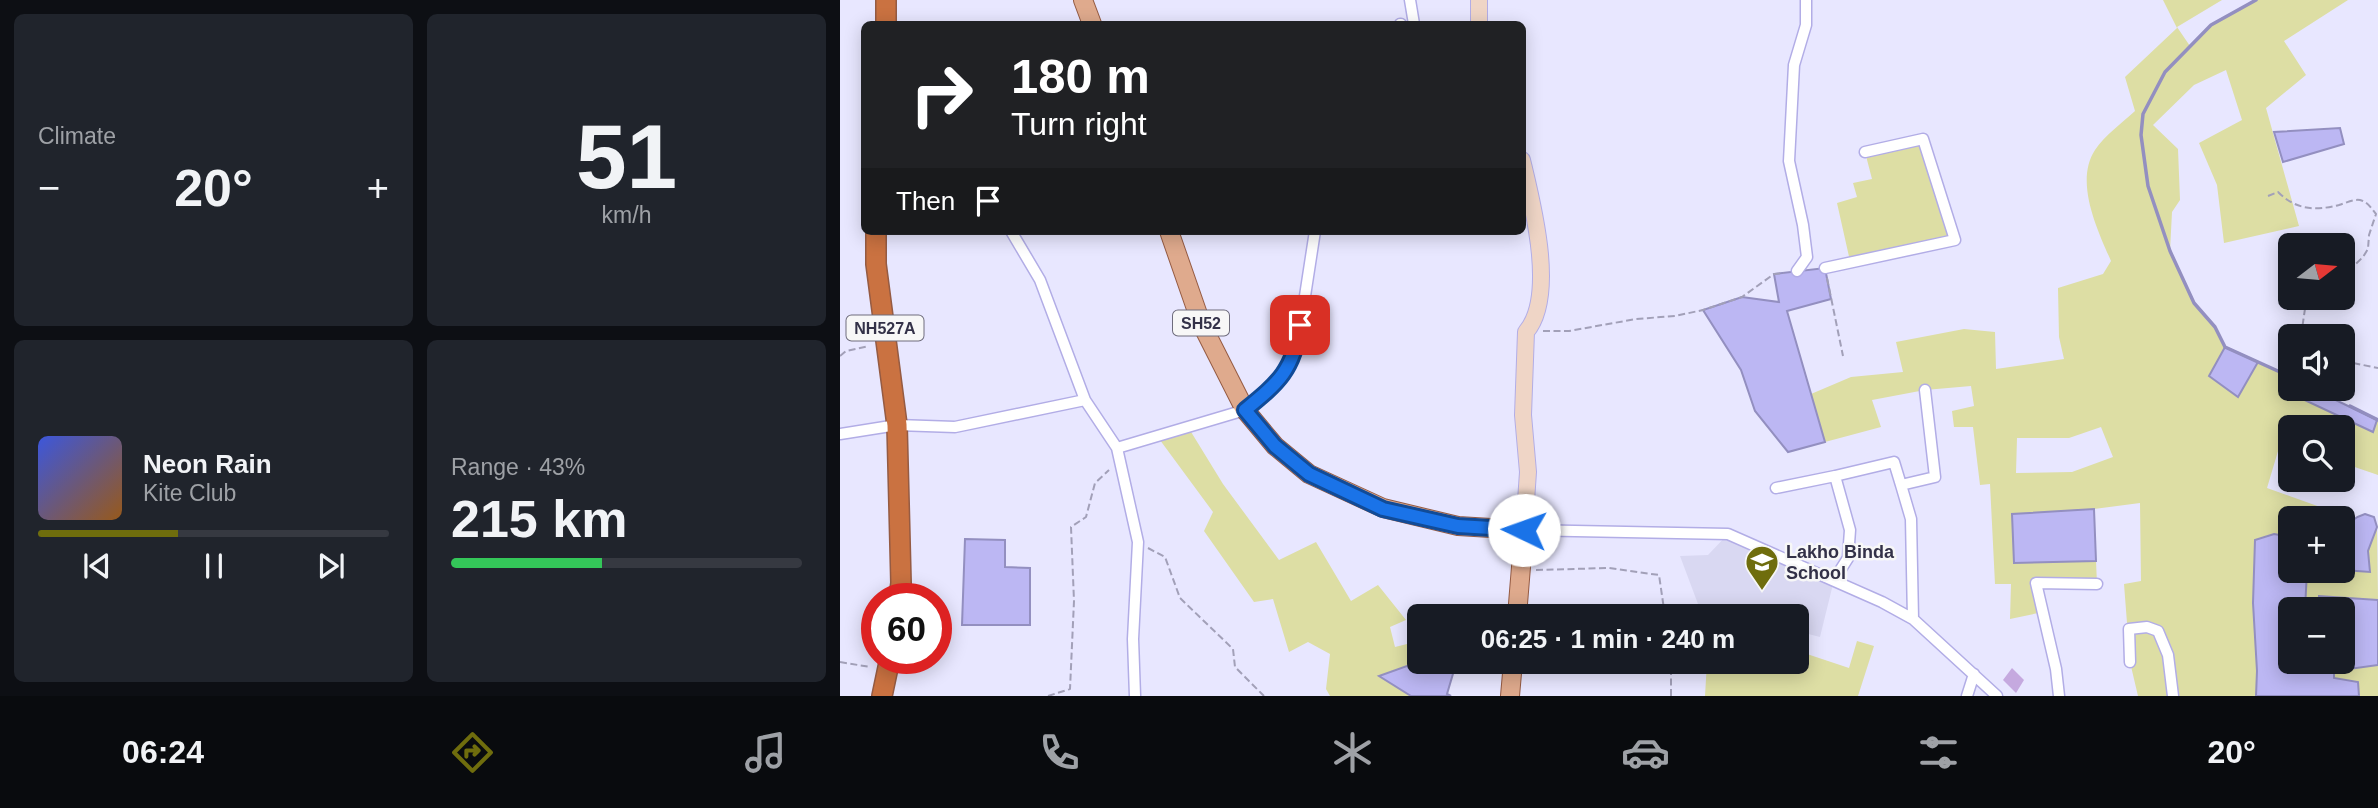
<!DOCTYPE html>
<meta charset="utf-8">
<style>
:root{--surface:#171b24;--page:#20242c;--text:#f1f3f6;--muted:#9ea1a6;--line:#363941;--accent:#6f6d0d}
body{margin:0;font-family:Arial,sans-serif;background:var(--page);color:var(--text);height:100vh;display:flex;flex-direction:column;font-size:26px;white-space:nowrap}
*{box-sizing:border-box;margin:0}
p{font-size:23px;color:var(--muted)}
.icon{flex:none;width:38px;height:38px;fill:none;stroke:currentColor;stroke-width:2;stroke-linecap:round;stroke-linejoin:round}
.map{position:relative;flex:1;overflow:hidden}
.details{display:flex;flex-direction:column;gap:14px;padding:14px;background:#0d0f14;width:840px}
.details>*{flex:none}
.hud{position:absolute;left:21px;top:21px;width:665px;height:214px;border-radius:10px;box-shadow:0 4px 18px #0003;background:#202124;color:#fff;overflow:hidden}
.needle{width:46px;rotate:74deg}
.buttons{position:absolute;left:1438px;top:233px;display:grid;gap:14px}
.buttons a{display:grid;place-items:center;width:77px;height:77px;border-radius:10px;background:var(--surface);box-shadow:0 4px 18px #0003;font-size:35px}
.speed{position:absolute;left:21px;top:583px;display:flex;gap:14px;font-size:35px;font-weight:700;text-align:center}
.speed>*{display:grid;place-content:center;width:91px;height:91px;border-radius:50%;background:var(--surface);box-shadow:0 4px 18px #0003;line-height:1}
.speed .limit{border:10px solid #d22;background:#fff;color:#111}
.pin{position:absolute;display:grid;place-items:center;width:60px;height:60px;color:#fff;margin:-30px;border-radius:14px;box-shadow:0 4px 10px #0006}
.me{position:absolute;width:77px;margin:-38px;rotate:273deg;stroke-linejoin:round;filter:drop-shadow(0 0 5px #0008)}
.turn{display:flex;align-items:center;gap:24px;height:147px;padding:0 35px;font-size:32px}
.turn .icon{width:91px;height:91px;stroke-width:2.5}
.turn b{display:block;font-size:49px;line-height:60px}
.then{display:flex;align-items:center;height:66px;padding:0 35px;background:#0003;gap:14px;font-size:26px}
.big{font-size:52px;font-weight:600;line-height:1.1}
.details .tile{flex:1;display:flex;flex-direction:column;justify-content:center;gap:10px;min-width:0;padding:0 24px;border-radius:10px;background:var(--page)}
.details .dial{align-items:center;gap:0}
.dial b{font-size:91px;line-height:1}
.song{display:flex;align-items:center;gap:21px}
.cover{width:84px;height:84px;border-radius:10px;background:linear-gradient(135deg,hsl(230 70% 55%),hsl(30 70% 35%))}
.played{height:7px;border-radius:4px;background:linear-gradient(90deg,var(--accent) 40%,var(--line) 40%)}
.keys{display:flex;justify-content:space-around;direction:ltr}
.heat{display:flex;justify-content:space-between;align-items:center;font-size:38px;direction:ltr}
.charge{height:10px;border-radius:5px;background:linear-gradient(90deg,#34c759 43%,var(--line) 0)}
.details .tiles{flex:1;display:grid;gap:14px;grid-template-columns:repeat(2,1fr)}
.trip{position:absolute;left:567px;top:604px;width:402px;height:70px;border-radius:10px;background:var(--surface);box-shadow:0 4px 18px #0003;font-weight:600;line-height:70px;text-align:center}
.tabs{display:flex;height:112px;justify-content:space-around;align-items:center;background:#090b0e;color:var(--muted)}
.tabs .icon{width:49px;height:49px}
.tabs .current{color:var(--accent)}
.tabs b{font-size:32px;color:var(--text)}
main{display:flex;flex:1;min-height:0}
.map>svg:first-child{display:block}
.built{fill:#d9d8f2}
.green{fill:#dddea4;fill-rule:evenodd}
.water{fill:#bcb7f3;stroke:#938fc0;stroke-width:2}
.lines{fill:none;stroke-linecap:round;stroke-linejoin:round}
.stream{stroke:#938fc0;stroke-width:3.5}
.building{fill:#c5a9df}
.street-casing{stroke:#b2ade6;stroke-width:13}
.secondary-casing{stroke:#b2ade6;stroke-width:18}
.primary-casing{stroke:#955b43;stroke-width:20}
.highway-casing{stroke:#955b43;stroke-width:22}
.path{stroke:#a2a0b8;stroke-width:2;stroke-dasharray:7 3.5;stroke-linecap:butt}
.street{stroke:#fff;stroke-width:10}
.secondary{stroke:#efd5c6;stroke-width:16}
.primary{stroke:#dfaa8d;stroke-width:18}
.highway{stroke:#ca7241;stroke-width:19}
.route-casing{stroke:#114b97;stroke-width:18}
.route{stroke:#1a73e8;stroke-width:12}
.labels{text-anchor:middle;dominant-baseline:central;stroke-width:5;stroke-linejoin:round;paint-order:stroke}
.shield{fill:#f7f7f7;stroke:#6e6c7c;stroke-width:2}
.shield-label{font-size:16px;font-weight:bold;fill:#333148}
.poi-label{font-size:18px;font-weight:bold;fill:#333148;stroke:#f7f7f7;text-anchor:start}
</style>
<main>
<section class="details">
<div class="tiles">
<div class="tile"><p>Climate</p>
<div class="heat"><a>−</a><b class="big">20°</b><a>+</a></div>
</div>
<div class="tile dial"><b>51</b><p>km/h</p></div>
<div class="tile">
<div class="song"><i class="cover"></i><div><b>Neon Rain</b><p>Kite Club</p></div></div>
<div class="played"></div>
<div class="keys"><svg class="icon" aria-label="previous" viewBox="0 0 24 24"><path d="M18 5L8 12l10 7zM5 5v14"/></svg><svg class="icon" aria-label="pause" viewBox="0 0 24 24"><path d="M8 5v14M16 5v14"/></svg><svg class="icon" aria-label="next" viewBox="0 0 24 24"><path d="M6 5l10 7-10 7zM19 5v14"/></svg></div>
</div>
<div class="tile"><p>Range · 43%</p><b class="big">215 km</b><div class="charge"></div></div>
</div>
</section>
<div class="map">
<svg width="1538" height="696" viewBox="0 0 1538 696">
<rect width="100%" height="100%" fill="#e8e7ff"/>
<path class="built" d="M888 534 994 580 980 637 957 631V616H902L858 604 840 556 868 555Z"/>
<path class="green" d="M1323 0H1382L1337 27 1350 46 1371 25 1416 0H1508L1444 41 1466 75 1426 108 1459 226 1384 243 1377 185 1359 143 1402 120 1386 70 1354 85 1313 125 1338 149 1340 200 1332 212 1330 251 1354 303 1375 327 1385 347 1369 376 1398 397 1418 362 1451 377V388L1459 389 1457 396 1532 432 1538 420V475L1503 463V427H1451V444L1441 441 1427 488 1511 518 1503 530V518H1451V537L1434 534 1416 540 1413 603 1417 671 1416 696H1298L1290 662 1284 584 1301 581 1300 503 1254 509 1172 514 1174 563 1256 561 1257 584 1196 583 1203 612 1170 619 1171 584H1155L1150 484 1140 485 1133 427H1114L1112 411 1134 406 1131 386 1085 390 1032 400 1041 427 985 442 971 394 1011 377 1063 372 1056 342 1124 329 1155 332 1156 369 1224 359 1219 337 1218 288 1263 274 1271 261C1258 231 1234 182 1255 150 1265 135 1282 123 1295 111L1285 77 1337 28ZM1261 427 1273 457 1232 472 1176 473 1177 438H1229Z
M1083 139 1115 240 1010 261 997 203 1017 197 1013 183 1032 179 1025 152Z
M348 427 383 484 439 560 476 542 511 601 538 585 566 620 550 627 555 647 579 641C579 668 560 667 540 676L571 696H490L486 689 490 654 468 642 449 652 433 599 414 602 364 531 373 512 317 436Z
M1537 527 1538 600 1480 596 1479 609H1465L1467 571 1530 572 1528 551Z
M957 631 966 633 961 652 1009 668 1017 641 1034 646 1018 696H865L867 662H957Z
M1538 665V696H1519L1518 682 1494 678V671Z"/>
<path class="water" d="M1500 128 1504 144 1443 162 1434 132Z
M985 268 991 299 947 311 985 442 948 452 915 411 901 370 863 310 902 297 939 302 934 274Z
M1385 347 1418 362 1398 397 1369 376Z
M1459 389H1473L1537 420 1533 432 1456 396Z
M1254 509 1256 561 1174 563 1172 514Z
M1525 514 1534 517 1537 527 1528 551 1530 572 1503 570C1503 543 1496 523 1525 514Z
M1434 534 1451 537V570L1467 571 1465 609H1451V662H1462V671L1475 672 1476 662H1503V609H1479V596L1538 600V665L1494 671V678L1518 682 1519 696H1416L1417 671 1413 603 1415 540Z
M125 539 165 540V567L190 568V625H122Z
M579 652V662H610L615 667 607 694 611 696H571L539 676 570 665Z"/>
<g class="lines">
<path class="stream" d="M1416 0 1371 25 1325 72 1303 114 1301 135 1308 186 1330 251 1354 303 1375 327 1385 347 1451 377
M1473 388 1487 395
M1510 406 1538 420"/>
</g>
<path class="building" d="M1172 668 1184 680 1176 693 1163 680Z"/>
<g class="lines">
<defs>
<path id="street" d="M570 0 574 24
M560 24H561
M171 231 200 280 245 400 277 448 298 542 293 639 295 696
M985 268 1115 240 1083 139 1025 152
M957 271 967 257 963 225 949 161 954 65 966 25V0
M0 434 57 425 115 427 245 400
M277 448 405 410 438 382 457 348 475 231
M995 476 1054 462 1061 485
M936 488 995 476 1010 530 1008 558 994 580
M684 530 888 534 1042 602 1073 619 1157 696
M1073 619 1071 519 1061 485 1095 477 1085 390
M1290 662 1289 629 1307 627 1318 631 1328 655 1333 696
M1127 696 1134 674
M1219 696 1216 669 1196 583 1257 584"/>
<path id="secondary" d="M639 24V0
M682 160C692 202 717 296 686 332L683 415 688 472 684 530"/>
<path id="primary" d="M243 0 252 24
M329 231 361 323 405 410 435 446 469 474 543 508 618 526 684 530 677 616
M670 696 673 662"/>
<path id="highway" d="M46 24V0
M36 231V264L57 425 61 583 59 598
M42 696 50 658"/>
</defs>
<use href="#street" class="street-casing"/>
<use href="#secondary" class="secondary-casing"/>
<use href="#primary" class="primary-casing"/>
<use href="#highway" class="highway-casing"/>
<path class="path" d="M1428 196 1438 192C1456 210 1475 211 1499 205 1506 203 1513 199 1520 200 1528 202 1531 208 1536 214L1529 235 1528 249 1523 257 1503 276
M987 278 1003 356
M703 331H729L796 319 835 316 863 310 902 297 934 274 944 273
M1461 336 1466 302 1469 298
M0 356 6 351 29 346
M1503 361 1538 368
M308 548 325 557 340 598 393 649 395 667 424 696
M696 570 769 568 819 575 825 616
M0 662 30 667
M208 696 230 689 234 601 231 527 246 517 255 483 269 470
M831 696V662"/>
<use href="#street" class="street"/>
<use href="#secondary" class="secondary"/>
<use href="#primary" class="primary"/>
<use href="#highway" class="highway"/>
</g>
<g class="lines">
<defs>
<path id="route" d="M460 325C454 370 438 383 405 410L435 446 469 474 543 509 618 526 684 530"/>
</defs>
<use href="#route" class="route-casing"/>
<use href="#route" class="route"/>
</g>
<defs>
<symbol id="school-pin" viewBox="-11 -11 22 30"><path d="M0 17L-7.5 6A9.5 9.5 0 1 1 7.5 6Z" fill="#6f6d0d" stroke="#f7f7f7"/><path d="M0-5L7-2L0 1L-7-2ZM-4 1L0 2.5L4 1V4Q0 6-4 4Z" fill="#fff"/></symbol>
</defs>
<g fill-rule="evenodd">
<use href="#school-pin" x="903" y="543" width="38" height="52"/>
</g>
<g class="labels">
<g class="shield">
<rect x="333" y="310.5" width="56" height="25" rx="5"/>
<rect x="6.5" y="315.5" width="77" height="25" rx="5"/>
</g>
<g class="shield-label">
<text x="361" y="323">SH52</text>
<text x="45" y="328">NH527A</text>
</g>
<g class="poi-label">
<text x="946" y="552">Lakho Binda<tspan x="946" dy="21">School</tspan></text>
</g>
</g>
</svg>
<div class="buttons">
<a><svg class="needle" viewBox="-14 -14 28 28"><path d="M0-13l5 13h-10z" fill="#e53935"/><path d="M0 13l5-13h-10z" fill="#9ea1a6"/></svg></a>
<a><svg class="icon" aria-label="sound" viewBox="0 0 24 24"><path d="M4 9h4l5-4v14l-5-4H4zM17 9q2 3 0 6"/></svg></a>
<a><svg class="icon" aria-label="search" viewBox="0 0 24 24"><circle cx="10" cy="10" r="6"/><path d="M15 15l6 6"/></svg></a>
<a>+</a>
<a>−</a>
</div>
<div class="speed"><div class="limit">60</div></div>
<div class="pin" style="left:460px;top:325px;background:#d93025"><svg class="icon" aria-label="arrive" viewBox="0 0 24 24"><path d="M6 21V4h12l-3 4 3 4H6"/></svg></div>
<svg class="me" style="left:684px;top:530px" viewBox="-20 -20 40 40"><circle r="19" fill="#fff"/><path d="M0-13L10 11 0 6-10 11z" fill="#1a73e8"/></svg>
<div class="trip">06:25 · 1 min · 240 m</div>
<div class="hud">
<div class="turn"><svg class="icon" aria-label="right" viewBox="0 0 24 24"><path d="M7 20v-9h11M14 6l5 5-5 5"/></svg><div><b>180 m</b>Turn right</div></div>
<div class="then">Then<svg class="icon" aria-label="arrive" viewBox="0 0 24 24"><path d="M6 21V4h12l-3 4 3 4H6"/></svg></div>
</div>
</div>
</main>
<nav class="tabs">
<b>06:24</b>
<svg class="icon current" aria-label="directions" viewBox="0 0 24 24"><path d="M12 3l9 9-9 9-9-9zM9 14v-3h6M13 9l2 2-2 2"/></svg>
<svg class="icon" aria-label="music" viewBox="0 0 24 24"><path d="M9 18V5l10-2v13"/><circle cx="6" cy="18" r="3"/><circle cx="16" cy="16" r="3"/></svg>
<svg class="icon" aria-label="phone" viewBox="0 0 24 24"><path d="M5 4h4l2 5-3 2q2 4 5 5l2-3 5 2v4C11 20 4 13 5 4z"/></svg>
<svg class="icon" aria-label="climate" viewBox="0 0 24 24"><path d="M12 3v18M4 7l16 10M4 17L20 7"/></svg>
<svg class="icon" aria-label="car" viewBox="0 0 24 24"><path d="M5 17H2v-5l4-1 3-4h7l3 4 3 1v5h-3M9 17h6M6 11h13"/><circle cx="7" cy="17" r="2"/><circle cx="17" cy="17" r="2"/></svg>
<svg class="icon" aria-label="filters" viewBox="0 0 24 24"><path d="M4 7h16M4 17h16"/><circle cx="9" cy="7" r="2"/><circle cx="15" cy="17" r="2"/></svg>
<b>20°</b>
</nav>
